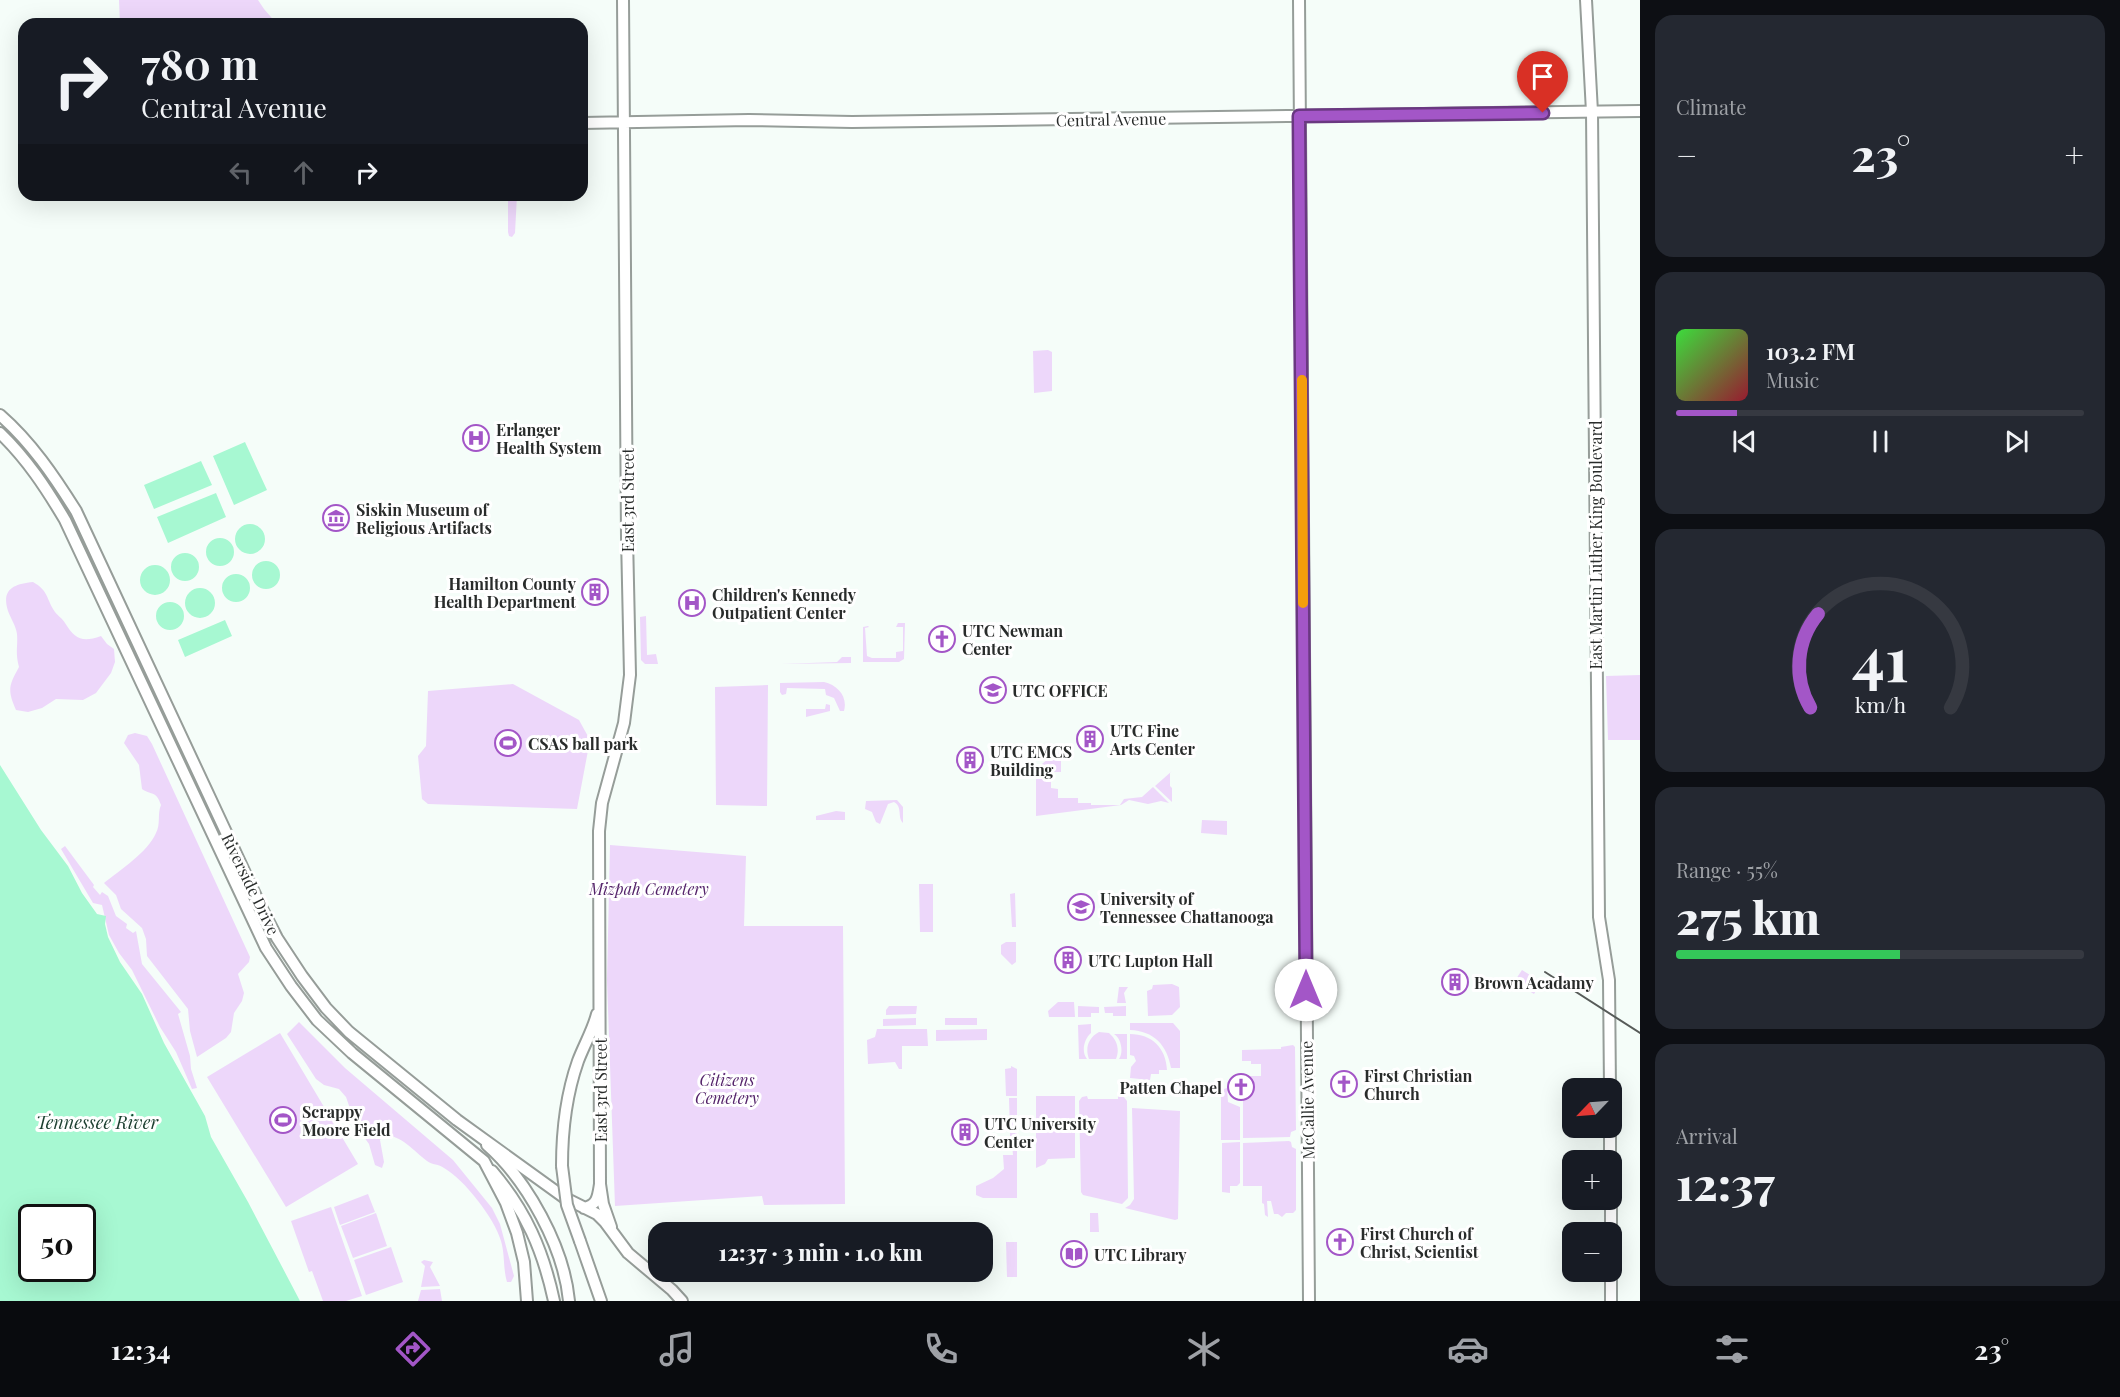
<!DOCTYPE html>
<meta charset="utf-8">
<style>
:root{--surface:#171b24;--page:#242831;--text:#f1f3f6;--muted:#9ea1a6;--line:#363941;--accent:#a356c7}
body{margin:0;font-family:"Playfair Display",serif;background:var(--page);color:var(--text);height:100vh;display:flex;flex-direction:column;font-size:22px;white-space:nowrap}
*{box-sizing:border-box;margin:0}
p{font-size:20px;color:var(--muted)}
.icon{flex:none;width:33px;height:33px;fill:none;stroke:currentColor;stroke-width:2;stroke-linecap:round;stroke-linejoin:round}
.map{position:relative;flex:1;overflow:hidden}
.panel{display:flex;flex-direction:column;gap:15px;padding:15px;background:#0d0f14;width:480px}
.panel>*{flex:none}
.guide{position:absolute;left:18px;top:18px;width:570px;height:183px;border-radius:18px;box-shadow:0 6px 24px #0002;background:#171b24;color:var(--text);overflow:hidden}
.needle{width:39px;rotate:245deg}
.buttons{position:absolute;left:1562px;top:1078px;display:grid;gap:12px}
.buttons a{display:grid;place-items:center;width:60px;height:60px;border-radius:12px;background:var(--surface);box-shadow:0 6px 24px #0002;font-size:30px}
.speed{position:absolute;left:18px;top:1204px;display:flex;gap:12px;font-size:30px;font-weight:700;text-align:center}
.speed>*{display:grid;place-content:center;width:78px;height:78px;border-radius:50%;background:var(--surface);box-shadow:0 6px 24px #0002;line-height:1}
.speed .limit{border:3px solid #111;border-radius:9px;background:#fff;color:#111}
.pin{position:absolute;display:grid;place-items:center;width:51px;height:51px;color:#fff;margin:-62px -26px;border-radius:50% 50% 50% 0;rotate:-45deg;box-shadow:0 0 6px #0007}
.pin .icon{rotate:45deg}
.me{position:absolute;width:66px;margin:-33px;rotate:0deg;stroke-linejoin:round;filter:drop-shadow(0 0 4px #0008)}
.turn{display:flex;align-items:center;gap:21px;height:126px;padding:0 24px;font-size:27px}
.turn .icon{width:78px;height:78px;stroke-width:2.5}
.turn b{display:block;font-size:42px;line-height:51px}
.lanes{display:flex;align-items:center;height:57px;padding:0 24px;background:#0003;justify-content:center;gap:30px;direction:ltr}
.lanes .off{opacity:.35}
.big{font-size:45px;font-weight:800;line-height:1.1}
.panel .tile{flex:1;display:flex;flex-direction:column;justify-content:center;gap:9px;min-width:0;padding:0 21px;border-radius:18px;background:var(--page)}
.panel .dial{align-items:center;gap:0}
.dial svg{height:156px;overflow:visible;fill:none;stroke:var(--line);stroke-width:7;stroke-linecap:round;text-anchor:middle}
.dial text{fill:var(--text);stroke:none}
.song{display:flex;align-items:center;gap:18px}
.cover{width:72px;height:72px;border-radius:9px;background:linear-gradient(135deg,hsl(120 70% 55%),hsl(350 70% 35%))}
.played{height:6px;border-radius:3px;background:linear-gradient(90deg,var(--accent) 15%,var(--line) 15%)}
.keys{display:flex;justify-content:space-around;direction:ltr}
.heat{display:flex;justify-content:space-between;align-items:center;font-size:33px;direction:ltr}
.charge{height:9px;border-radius:4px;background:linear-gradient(90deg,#34c759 55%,var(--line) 0)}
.trip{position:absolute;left:648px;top:1222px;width:345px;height:60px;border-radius:18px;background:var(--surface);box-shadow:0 6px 24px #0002;font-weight:800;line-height:60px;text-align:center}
.tabs{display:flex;height:96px;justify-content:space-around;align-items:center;background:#090b0e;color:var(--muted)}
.tabs .icon{width:42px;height:42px}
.tabs .current{color:var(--accent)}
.tabs b{font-size:27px;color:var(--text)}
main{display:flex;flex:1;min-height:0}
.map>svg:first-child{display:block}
.green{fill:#edd7fa}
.water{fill:#a7f8d2;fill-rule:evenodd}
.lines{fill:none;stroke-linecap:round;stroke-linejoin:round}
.secondary-casing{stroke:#969d99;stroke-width:14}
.primary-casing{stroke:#969d99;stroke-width:14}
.secondary{stroke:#fff;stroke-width:10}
.primary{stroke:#fff;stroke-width:10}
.rail{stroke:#575b59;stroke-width:2}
.secondary-bridge-casing{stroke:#969d99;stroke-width:14;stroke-linecap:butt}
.secondary-bridge{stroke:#fff;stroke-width:10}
.route-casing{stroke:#6a3881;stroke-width:15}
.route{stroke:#a356c7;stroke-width:10}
.slow{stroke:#f59e0b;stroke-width:10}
.labels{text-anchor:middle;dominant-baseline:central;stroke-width:6;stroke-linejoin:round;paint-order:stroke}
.street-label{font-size:16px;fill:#292c2b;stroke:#fff}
.poi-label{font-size:16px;font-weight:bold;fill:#292c2b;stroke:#fff;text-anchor:start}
.park-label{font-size:16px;font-style:italic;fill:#54236a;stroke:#fff}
.water-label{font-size:18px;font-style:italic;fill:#1c3f30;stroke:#fff}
</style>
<main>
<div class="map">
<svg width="1640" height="1301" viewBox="0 0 1640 1301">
<rect width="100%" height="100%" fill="#f5fdf9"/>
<path class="green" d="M119 0H258L264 9 277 24H120Z
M508 195H517L515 233 512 237 509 236 508 232Z
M1048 350 1052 352V391L1034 393 1033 351Z
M33 582C49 591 46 599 55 612 58 616 63 619 65 623 75 639 82 643 101 636L107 644 114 649 115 662 111 673 96 693 83 700 56 699 42 708 28 712 16 710C7 690 9 685 19 667 15 652 18 647 17 634 16 626 11 619 8 611 1 589 14 584 33 582Z
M646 616 647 655 656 654 658 664H645L641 660 640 617Z
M898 623H905L904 659 899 662H863V627L868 626 869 627 865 628 867 656 872 658H896V652L903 651V627H896Z
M842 657H851V663L781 664 837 662Z
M1640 675V740H1608L1606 676Z
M824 682C838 685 848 697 844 711H840L834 698 826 695 825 689 787 688 786 694 782 695 780 692V683Z
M513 684 579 720 590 740 577 809 428 804 422 799 418 756 426 746 428 691Z
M768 685 767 806 716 805 715 687Z
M826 704 830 705V711L806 717V709H825Z
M135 733 147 736 152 744 250 957 249 962 238 974 244 993 242 1001 234 1013 231 1032 226 1038 197 1057 190 1031 188 1009 147 956 146 939 142 928 121 909 116 895 104 883C120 870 148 852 156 833 161 824 157 814 161 805 156 790 152 796 142 789L139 765 124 743 128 735Z
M1055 753H1061V772H1051V788L1058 789V798H1078V803H1091V805H1120L1124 799 1142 797 1153 787 1169 803 1161 801 1148 804 1129 800 1121 805 1036 816V769Z
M1172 771 1170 773V786L1172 788V802L1155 786Z
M897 800 903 807V823C897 817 903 807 894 802L888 804 880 824 876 822 872 812 865 809 866 801Z
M836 811 845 812V820H816V816Z
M1202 820 1227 821V835L1201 833Z
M610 845 746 856 744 926H843L845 1204 764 1205 762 1196 615 1206 607 980Z
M65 846 94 885 93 887 100 895 102 892 108 896 116 916 127 924 126 928 133 933 136 931 142 964 181 1012 178 1014 190 1056 191 1069 197 1088 192 1089 176 1052 160 1027 132 970 119 953 109 935 102 905 93 903 61 849Z
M919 884H933V932H920Z
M1015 893 1016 927H1012L1010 894Z
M1016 942V962L1012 965 1001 954V945L1006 942Z
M1522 970 1541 982 1534 994 1514 982Z
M1172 984 1179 987 1180 1007 1172 1015 1148 1016 1147 991 1152 989 1153 985Z
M1119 987H1128L1124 993 1126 1003H1117Z
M1058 1002H1074L1075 1017H1049L1048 1011Z
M889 1006H917L916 1014 886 1015V1010Z
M1078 1006 1099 1007V1013H1091V1017H1078Z
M1126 1006V1016H1113V1013H1105L1104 1007Z
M916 1018V1025L883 1026V1019Z
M945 1018H977V1025H945Z
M299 1022 345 1068 453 1160 492 1208 500 1224 514 1276 511 1282H507C503 1269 505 1254 501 1241 495 1219 464 1179 444 1168 439 1164 432 1165 427 1161 414 1151 401 1135 384 1135L380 1140 384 1162 382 1168 375 1165 369 1144 356 1126 346 1097 339 1089 324 1085 316 1079 287 1034Z
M1130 1023H1173L1180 1031V1068H1171C1167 1045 1154 1031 1130 1030Z
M1091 1024V1033C1084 1039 1081 1052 1087 1059H1079L1078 1025Z
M877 1029H927L928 1046H902V1069H899L895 1062 868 1064 867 1040 875 1037Z
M987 1029V1040L936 1041V1030Z
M1099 1032 1109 1033C1117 1040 1120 1049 1116 1059H1089C1085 1048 1088 1038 1099 1032Z
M280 1033 358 1164 286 1207 207 1077Z
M1114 1034H1127V1059H1119C1124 1052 1121 1038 1114 1034Z
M1130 1034C1152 1034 1166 1048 1167 1070H1159V1074H1151L1150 1080 1130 1078 1131 1067 1136 1061 1134 1056 1130 1055Z
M1293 1045 1295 1047 1296 1130 1291 1132 1290 1137 1243 1138V1099H1248V1076H1261V1064H1251V1061H1242V1050L1281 1049V1047Z
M1011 1066 1017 1069V1096H1006L1005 1069 1011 1068Z
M1227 1088 1228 1102 1240 1107V1140H1221V1095L1224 1094V1089Z
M1036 1096H1075V1158L1048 1159 1045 1164 1036 1168Z
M1087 1096 1088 1099H1118V1096H1123L1127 1101 1128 1198 1122 1204 1083 1195 1081 1192 1079 1101 1082 1097Z
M1009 1098H1017V1136H1010Z
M1132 1108 1180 1111 1178 1219 1175 1220 1125 1208 1130 1205 1134 1199Z
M1289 1141 1291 1142 1292 1147 1296 1149V1210L1293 1213H1286L1282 1217 1278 1214H1274L1271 1201H1267L1268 1217 1265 1215 1264 1204 1262 1203V1186H1243V1143Z
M1240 1142V1183L1237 1186H1230V1193L1222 1192V1143Z
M1012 1143H1017V1198H983L976 1195V1186L993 1178 1004 1169 1003 1155H1013Z
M368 1194 375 1212 340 1225 334 1207Z
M331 1207 362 1296 346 1301H323L312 1271 309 1272 291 1221Z
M376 1213 387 1246 353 1258 341 1226Z
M1090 1213H1098L1099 1232H1090Z
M1006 1242H1017V1277H1007Z
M391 1247 403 1282 366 1295 354 1260Z
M424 1260 433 1262 430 1267 440 1286 421 1287 425 1266 421 1262Z
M440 1289 442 1301H418L421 1290Z"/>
<path class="water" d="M245 442 267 490 234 505 213 456Z
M201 461 212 485 154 509 144 485Z
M216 493 226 517 168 543 157 517Z
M235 539a15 15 0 1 1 30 0a15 15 0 1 1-30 0Z
M206 552a14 14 0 1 1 28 0a14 14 0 1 1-28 0Z
M171 567a14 14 0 1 1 28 0a14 14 0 1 1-28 0Z
M252 575a14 14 0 1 1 28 0a14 14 0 1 1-28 0Z
M140 580a15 15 0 1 1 30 0a15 15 0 1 1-30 0Z
M222 588a14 14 0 1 1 28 0a14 14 0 1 1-28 0Z
M185 603a15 15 0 1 1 30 0a15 15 0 1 1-30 0Z
M156 616a14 14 0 1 1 28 0a14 14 0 1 1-28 0Z
M225 620 232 636 185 657 178 640Z
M0 765 41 830 68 866 82 893 97 914 106 916 105 924 108 937 120 962 142 994 164 1043 205 1116 211 1137 248 1202 300 1301H0ZM32 1218H82V1269H32Z"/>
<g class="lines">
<defs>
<path id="secondary" d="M1299 0 1309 1301
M582 123 749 120 852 122 1640 111
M487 1145C527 1180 564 1247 569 1301
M562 1166C562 1130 566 1095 578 1061 584 1045 593 1030 597 1014
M492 1171C526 1211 543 1250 554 1301
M611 1227 603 1204 600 1184 599 831 602 803 624 723 630 675 627 537 623 0
M580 1241 601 1301"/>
<path id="primary" d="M1586 0 1592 112 1599 917 1609 980 1610 1089
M0 415C31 442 54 476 76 511L260 905 277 938 302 976 326 1008 349 1032 457 1120 565 1198 597 1214 605 1222 628 1253 672 1290 682 1301
M0 433C27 459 46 488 65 520L266 948 291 986 317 1020 352 1053 484 1161 506 1203 517 1233 524 1262 527 1301
M1610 1128V1161
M1611 1200V1233
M584 1208C598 1205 598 1196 600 1184
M1611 1269V1301"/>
</defs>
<use href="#secondary" class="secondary-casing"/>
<use href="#primary" class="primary-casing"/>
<use href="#secondary" class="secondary"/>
<use href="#primary" class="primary"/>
<path class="rail" d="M1545 972 1640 1033"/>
<defs>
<path id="secondary-bridge" d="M562 1166 567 1205 580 1241"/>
</defs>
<use href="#secondary-bridge" class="secondary-bridge-casing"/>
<use href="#secondary-bridge" class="secondary-bridge"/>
</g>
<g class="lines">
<defs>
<path id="route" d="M1306 990 1299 116 1543 113"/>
</defs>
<use href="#route" class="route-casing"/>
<use href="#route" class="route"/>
<path class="slow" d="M1302 380 1303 603"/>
</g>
<defs>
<symbol id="hospital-ring" viewBox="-11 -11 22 22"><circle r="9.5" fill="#fff" stroke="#a356c7" stroke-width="1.5"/><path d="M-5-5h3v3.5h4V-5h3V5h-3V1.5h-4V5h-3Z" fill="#a356c7"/></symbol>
<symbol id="museum-ring" viewBox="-11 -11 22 22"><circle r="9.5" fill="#fff" stroke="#a356c7" stroke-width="1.5"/><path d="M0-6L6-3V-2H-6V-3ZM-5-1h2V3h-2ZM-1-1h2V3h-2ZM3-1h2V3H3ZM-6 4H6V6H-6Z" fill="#a356c7"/></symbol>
<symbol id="building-ring" viewBox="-11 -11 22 22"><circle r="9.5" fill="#fff" stroke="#a356c7" stroke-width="1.5"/><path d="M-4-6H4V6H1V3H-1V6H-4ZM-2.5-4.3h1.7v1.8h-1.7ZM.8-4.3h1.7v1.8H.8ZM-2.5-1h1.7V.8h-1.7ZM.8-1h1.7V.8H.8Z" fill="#a356c7"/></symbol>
<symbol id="church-ring" viewBox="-11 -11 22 22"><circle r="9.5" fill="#fff" stroke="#a356c7" stroke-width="1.5"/><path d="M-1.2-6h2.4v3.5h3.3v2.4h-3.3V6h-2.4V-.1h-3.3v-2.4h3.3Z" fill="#a356c7"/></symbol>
<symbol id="university-ring" viewBox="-11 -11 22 22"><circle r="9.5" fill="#fff" stroke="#a356c7" stroke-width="1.5"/><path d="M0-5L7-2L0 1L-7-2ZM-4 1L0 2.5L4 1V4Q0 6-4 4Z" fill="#a356c7"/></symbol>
<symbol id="stadium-ring" viewBox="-11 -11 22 22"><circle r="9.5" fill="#fff" stroke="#a356c7" stroke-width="1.5"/><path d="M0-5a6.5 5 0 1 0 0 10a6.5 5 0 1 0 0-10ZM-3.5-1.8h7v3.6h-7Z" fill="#a356c7"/></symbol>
<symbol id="library-ring" viewBox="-11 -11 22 22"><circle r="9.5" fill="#fff" stroke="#a356c7" stroke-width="1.5"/><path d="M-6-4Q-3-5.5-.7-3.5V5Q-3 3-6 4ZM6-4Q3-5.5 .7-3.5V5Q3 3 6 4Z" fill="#a356c7"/></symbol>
</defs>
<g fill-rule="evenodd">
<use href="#hospital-ring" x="461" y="423" width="30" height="30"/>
<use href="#museum-ring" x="321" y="503" width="30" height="30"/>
<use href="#building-ring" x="580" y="577" width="30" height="30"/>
<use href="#hospital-ring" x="677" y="588" width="30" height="30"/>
<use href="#church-ring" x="927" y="624" width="30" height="30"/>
<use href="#university-ring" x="978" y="675" width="30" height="30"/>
<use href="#building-ring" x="1075" y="724" width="30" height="30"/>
<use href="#stadium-ring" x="493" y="728" width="30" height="30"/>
<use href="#building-ring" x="955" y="745" width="30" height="30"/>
<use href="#university-ring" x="1066" y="892" width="30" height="30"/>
<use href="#building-ring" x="1053" y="945" width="30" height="30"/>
<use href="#building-ring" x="1440" y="967" width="30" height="30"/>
<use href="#church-ring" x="1329" y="1069" width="30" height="30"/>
<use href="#church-ring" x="1226" y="1072" width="30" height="30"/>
<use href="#stadium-ring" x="268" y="1105" width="30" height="30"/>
<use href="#building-ring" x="950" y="1117" width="30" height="30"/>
<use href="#church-ring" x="1325" y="1227" width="30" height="30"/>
<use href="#library-ring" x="1059" y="1239" width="30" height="30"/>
</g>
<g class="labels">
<g class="street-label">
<text transform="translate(1111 119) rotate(-1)">Central Avenue</text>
<text transform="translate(627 500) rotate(-90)">East 3rd Street</text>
<text transform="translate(1595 545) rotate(-90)">East Martin Luther King Boulevard</text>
<text transform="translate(251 884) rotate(64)">Riverside Drive</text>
<text transform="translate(600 1090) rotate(-90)">East 3rd Street</text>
<text transform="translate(1307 1100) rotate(-91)">McCallie Avenue</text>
</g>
<g class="poi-label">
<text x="496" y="429">Erlanger<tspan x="496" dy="18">Health System</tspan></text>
<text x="356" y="509">Siskin Museum of<tspan x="356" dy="18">Religious Artifacts</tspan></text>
<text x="576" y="583" text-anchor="end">Hamilton County<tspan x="576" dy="18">Health Department</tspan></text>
<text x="712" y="594">Children's Kennedy<tspan x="712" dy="18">Outpatient Center</tspan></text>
<text x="962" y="630">UTC Newman<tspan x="962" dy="18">Center</tspan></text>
<text x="1012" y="690">UTC OFFICE</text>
<text x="1110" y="730">UTC Fine<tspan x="1110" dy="18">Arts Center</tspan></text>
<text x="528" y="743">CSAS ball park</text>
<text x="990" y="751">UTC EMCS<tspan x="990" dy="18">Building</tspan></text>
<text x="1100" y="898">University of<tspan x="1100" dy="18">Tennessee Chattanooga</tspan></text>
<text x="1088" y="960">UTC Lupton Hall</text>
<text x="1474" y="982">Brown Acadamy</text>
<text x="1364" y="1075">First Christian<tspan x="1364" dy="18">Church</tspan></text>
<text x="1222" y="1087" text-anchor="end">Patten Chapel</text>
<text x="302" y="1111">Scrappy<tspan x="302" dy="18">Moore Field</tspan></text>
<text x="984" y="1123">UTC University<tspan x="984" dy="18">Center</tspan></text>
<text x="1360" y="1233">First Church of<tspan x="1360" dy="18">Christ, Scientist</tspan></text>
<text x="1094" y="1254">UTC Library</text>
</g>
<g class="park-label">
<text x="649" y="888">Mizpah Cemetery</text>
<text x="727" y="1079">Citizens<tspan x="727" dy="18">Cemetery</tspan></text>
</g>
<g class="water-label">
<text x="97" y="1122">Tennessee River</text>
</g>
</g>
</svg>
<div class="buttons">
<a><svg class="needle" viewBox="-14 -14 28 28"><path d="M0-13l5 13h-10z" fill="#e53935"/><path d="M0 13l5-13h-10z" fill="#9ea1a6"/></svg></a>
<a>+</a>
<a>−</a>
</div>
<div class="speed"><div class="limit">50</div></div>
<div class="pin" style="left:1543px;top:113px;background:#d93025"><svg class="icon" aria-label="arrive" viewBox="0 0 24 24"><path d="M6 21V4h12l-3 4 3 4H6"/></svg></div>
<svg class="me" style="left:1306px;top:990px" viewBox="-20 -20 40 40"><circle r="19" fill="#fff"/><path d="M0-13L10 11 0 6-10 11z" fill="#a356c7"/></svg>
<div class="trip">12:37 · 3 min · 1.0 km</div>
<div class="guide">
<div class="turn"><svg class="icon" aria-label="right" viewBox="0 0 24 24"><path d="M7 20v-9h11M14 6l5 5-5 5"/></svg><div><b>780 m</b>Central Avenue</div></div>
<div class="lanes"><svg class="icon off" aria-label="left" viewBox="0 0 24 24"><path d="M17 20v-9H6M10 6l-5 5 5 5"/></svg><svg class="icon off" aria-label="ahead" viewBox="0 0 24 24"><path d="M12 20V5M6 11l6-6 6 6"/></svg><svg class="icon" aria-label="right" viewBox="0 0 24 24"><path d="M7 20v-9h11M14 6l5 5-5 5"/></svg></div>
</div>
</div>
<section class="panel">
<div class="tile"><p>Climate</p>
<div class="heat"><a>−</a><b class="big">23°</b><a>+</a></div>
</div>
<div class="tile">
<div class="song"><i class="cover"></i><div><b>103.2 FM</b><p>Music</p></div></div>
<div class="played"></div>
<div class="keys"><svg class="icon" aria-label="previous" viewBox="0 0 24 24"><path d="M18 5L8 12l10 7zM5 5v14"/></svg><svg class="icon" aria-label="pause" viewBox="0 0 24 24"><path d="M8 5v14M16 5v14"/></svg><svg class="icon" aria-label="next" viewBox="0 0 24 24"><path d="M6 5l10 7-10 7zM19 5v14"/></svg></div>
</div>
<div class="tile dial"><svg viewBox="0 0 100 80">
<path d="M14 69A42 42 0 1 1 86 69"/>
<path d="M14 69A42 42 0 0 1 18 21" stroke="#a356c7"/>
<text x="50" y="56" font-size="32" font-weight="700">41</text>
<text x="50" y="72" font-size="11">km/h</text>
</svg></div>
<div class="tile"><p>Range · 55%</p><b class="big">275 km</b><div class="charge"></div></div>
<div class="tile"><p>Arrival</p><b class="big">12:37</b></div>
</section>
</main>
<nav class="tabs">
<b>12:34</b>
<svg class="icon current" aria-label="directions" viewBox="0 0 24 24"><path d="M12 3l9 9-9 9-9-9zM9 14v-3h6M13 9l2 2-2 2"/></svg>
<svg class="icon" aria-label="music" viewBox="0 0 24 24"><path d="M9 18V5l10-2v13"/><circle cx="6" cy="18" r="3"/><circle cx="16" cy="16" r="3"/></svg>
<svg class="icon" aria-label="phone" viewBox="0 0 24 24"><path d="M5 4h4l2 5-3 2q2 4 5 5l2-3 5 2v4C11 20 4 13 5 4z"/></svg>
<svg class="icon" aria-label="climate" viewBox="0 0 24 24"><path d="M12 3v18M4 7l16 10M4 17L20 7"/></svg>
<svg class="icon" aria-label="car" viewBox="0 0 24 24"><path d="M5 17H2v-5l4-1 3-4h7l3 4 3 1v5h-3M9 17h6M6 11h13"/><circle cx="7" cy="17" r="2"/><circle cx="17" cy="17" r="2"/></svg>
<svg class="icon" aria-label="filters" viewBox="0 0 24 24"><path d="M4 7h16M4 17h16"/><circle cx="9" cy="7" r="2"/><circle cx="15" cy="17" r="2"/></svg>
<b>23°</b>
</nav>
